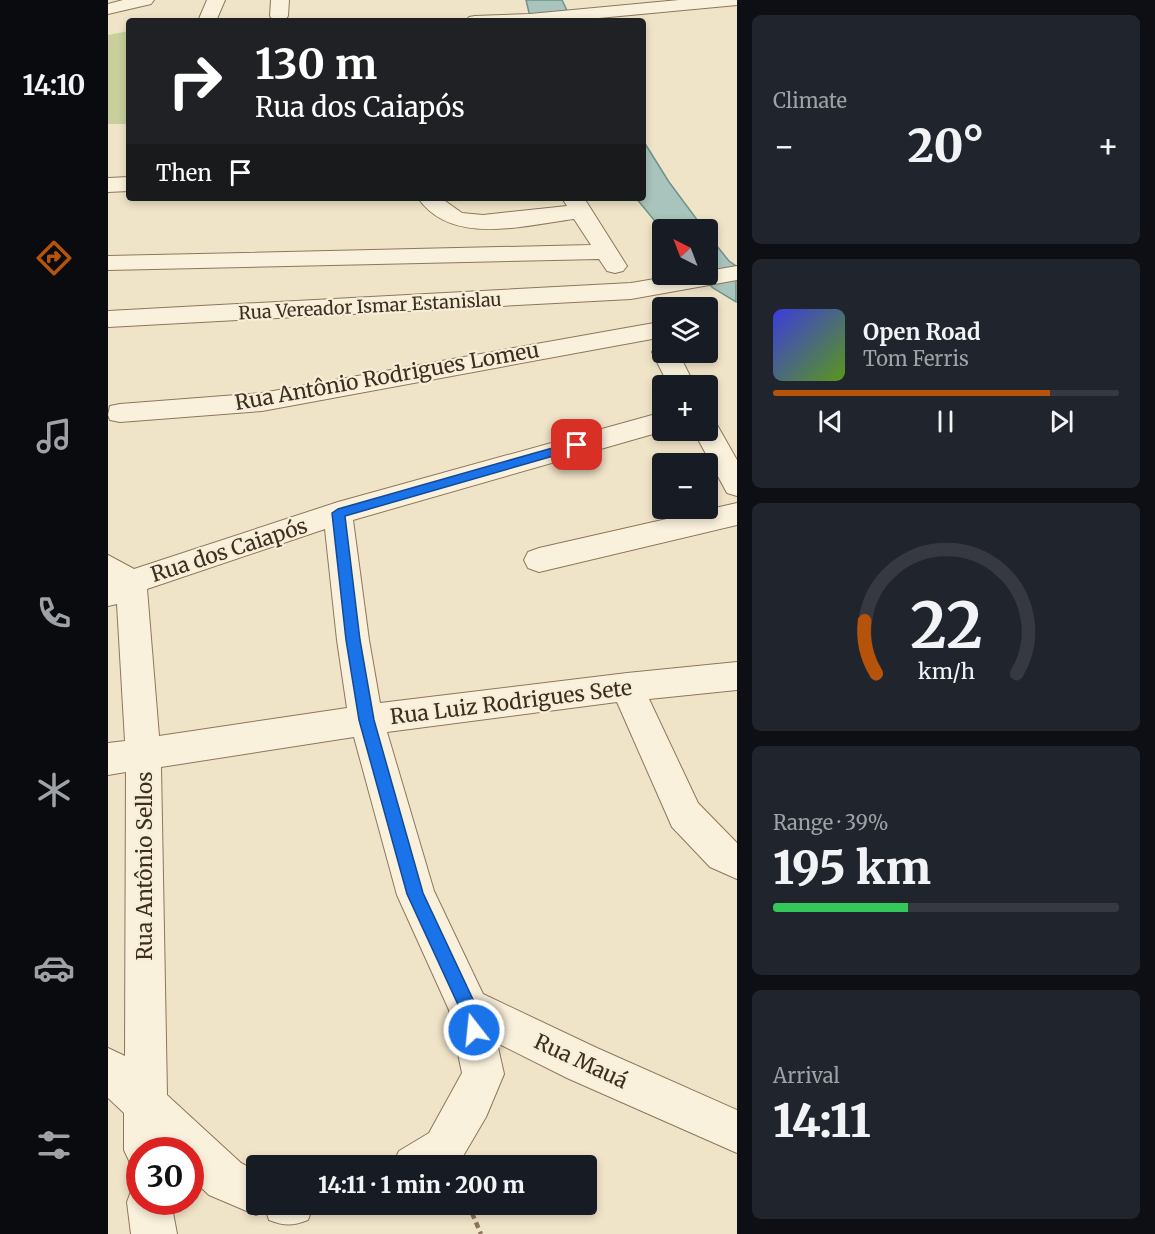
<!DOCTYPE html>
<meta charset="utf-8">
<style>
:root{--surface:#171b24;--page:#20242c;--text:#f1f3f6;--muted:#9ea1a6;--line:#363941;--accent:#b45309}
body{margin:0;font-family:Merriweather,serif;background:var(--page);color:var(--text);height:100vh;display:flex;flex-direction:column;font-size:22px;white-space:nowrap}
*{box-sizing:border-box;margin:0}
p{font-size:20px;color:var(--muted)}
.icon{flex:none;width:33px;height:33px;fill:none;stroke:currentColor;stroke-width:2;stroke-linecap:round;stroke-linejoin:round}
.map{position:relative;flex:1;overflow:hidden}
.details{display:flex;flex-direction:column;gap:15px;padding:15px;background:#0d0f14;width:418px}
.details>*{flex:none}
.top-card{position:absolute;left:18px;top:18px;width:520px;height:183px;border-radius:6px;box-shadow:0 3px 9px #0003;background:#202124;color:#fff;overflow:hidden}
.needle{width:39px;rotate:318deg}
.controls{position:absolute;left:544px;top:219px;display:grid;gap:12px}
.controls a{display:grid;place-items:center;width:66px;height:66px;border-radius:6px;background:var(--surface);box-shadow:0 3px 9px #0003;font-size:30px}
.speed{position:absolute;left:18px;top:1137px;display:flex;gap:12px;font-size:30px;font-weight:700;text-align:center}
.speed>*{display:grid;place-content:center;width:78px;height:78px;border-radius:50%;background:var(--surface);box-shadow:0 3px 9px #0003;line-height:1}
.speed .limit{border:9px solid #d22;background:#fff;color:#111}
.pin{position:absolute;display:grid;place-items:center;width:51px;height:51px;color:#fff;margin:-26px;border-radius:12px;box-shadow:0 3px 9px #0006}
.me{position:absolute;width:66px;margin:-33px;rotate:344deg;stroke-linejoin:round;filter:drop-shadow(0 0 4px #0008)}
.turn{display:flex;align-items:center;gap:21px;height:126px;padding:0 30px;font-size:27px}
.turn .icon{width:78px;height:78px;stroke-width:2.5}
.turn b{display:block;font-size:42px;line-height:51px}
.then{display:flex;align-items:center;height:57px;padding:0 30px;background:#0003;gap:12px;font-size:22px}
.big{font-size:45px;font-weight:800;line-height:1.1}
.details .tile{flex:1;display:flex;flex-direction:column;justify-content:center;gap:9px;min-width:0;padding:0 21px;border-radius:9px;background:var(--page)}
.details .dial{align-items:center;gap:0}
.dial svg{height:156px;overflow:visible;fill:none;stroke:var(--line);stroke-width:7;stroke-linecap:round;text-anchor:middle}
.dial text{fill:var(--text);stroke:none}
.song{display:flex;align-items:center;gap:18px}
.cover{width:72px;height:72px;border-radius:9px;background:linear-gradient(135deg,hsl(240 70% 55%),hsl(90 70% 35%))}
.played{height:6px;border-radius:3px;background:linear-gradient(90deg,var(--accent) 80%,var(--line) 80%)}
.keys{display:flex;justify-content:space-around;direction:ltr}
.heat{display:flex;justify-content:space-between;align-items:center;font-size:33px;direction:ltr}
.charge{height:9px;border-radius:4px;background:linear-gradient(90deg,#34c759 39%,var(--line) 0)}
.trip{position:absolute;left:138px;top:1155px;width:351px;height:60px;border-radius:6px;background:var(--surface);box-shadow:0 3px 9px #0003;font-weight:800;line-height:60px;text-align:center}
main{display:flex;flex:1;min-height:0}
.dock{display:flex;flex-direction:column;width:108px;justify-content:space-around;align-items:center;background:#090b0e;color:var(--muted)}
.dock .icon{width:42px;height:42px}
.dock .on{color:var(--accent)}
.dock b{font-size:27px;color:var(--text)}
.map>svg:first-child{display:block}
.green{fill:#c9cf9b}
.water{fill:#a9c4bc;stroke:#6f938a;stroke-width:1.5}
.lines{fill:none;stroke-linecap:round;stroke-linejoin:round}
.minor-casing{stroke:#8d765c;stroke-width:2}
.path{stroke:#8d765c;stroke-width:4.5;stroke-dasharray:6 4;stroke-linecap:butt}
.minor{fill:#faf1dc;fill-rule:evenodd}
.route{fill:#1a73e8;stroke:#114b97;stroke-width:1.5}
.labels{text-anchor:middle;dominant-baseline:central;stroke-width:4.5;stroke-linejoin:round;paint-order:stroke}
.far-street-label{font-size:18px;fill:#3d2e20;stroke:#f7eed8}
.street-label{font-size:21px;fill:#3d2e20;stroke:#f7eed8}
</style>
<main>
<nav class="dock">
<b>14:10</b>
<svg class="icon on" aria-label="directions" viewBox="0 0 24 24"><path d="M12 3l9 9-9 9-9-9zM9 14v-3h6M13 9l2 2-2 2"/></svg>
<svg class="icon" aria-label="music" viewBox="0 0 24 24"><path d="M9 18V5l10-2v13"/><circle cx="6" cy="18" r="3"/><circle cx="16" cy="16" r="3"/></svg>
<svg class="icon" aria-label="phone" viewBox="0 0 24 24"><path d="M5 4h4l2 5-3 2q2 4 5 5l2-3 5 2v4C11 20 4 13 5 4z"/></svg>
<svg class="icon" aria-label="climate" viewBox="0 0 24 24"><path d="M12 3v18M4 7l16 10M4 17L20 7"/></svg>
<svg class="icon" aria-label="car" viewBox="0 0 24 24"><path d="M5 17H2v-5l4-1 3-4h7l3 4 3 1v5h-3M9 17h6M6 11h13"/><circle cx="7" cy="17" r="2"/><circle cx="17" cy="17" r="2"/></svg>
<svg class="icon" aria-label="filters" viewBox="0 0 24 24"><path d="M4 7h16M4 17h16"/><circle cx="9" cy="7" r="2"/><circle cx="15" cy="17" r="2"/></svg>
</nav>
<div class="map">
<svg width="629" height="1234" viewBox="0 0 629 1234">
<rect width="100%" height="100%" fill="#f0e4c8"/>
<path class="green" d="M21 31V124H0V35Z"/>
<path class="water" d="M418 0H454L464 21H423Z
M536 142 561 182 596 229 555 231 528 198H536Z
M600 235 621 261 628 266V302L605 288 591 275 600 274Z"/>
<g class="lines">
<defs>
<path id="minor" d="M15 0H46L43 4 0 14V4Z
M99 0H117L108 21H90Z
M163 0H181L180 16 177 20H165L162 16Z
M571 0H629V5L459 21H358L361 17 367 16 422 14Z
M21 177V191L0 192V178Z
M310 198H333L354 213 375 215 459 206 454 198H476L519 266 515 271 507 273 499 271 491 259 0 270V256L483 245 466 219C417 225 344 247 310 198Z
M629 266V280L523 299 0 327V311L523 283 576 274H600V271Z
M546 323 555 325V337L154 411 12 422 2 420 0 415 2 406 12 404 154 393Z
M555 344V352H570L587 386H561L544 352 548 346Z
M555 412V430H559L245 520 261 640 272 703 519 673 629 662V690L541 699 590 803 629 843V879L602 867 564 827 509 702 279 732 326 891 375 994 489 1048 629 1110V1153L459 1078 389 1043 396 1074 378 1117 351 1163 348 1166H284L291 1151 321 1133 354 1073 341 1010 289 895 246 737 53 767 59 1095 133 1163 148 1171V1204H206L200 1220C184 1226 177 1226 161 1220L158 1211 148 1215 101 1195 82 1177V1150H32V1169L23 1165 16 1150V1113L0 1098V1048L17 1056 18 772 0 775V743L17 741 9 604 0 606V555L26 569 230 502ZM217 529 229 640 239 708 51 736 39 589Z
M600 421 608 423 629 460V496L619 493 585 430H600Z
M629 503V525L431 572 420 568 416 560 420 552 431 548Z
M32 1184V1202H63L69 1234H23L19 1202 25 1186Z"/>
</defs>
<use href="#minor" class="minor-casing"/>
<path class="path" d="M360 1204 373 1234"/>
<use href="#minor" class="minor"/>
</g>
<path class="route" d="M469 441 475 445 473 448 237 516 252 640 266 720 315 893 369 1008 374 1030 372 1036 366 1039 359 1036 352 1009 299 894 251 720 238 640 224 513 230 509Z"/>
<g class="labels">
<g class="far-street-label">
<text transform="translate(262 306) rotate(-3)">Rua Vereador Ismar Estanislau</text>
</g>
<g class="street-label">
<text transform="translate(279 376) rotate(-10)">Rua Antônio Rodrigues Lomeu</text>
<text transform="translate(121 550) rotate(-18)">Rua dos Caiapós</text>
<text transform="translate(403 702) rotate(-7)">Rua Luiz Rodrigues Sete</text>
<text transform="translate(36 866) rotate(-90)">Rua Antônio Sellos</text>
<text transform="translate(473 1061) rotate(25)">Rua Mauá</text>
</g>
</g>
</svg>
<div class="controls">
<a><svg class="needle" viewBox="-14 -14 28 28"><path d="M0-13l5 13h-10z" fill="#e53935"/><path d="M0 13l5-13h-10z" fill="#9ea1a6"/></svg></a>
<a><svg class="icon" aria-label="layers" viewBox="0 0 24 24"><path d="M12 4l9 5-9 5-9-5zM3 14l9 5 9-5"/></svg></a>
<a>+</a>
<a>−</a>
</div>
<div class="speed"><div class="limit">30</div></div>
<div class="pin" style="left:469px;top:445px;background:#d93025"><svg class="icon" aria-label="arrive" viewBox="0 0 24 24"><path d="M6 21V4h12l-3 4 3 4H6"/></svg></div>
<svg class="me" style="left:366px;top:1030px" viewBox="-20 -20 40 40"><circle r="17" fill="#1a73e8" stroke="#fff" stroke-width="3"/><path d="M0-11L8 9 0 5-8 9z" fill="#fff"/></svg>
<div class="trip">14:11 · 1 min · 200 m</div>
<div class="top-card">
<div class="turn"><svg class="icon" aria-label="right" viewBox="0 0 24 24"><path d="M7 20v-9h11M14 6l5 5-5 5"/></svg><div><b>130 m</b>Rua dos Caiapós</div></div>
<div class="then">Then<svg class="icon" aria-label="arrive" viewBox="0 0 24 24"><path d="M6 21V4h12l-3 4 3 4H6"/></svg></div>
</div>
</div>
<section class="details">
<div class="tile"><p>Climate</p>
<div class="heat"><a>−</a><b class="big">20°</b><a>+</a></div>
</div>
<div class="tile">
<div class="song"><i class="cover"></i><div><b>Open Road</b><p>Tom Ferris</p></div></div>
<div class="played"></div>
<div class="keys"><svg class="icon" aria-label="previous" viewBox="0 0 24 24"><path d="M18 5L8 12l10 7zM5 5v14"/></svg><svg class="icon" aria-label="pause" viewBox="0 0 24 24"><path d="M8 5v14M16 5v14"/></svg><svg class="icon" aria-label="next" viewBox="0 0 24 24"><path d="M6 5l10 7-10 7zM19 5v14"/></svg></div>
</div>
<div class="tile dial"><svg viewBox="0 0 100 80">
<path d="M14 69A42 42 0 1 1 86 69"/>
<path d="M14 69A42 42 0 0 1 8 42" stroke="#b45309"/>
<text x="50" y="56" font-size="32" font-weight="700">22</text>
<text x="50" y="72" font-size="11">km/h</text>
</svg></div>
<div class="tile"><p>Range · 39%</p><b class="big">195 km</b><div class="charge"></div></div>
<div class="tile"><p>Arrival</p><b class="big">14:11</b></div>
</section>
</main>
